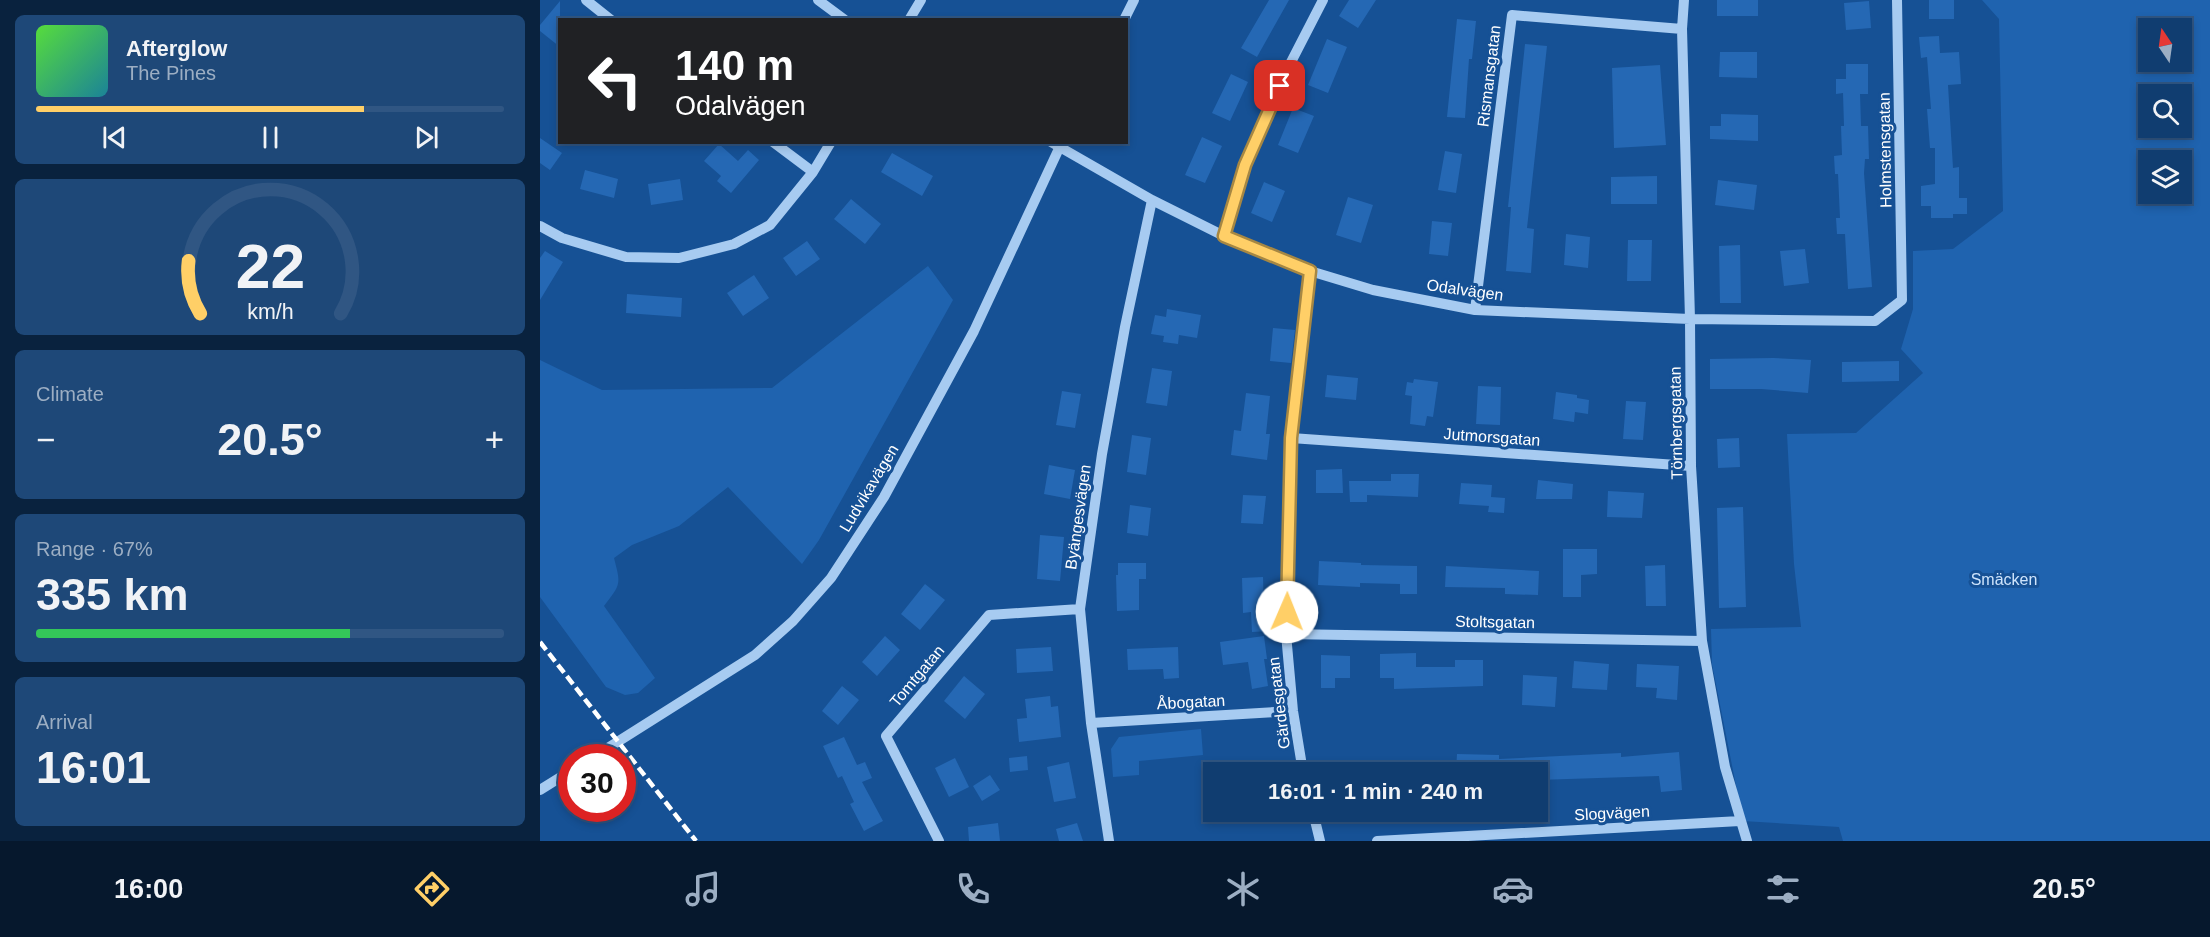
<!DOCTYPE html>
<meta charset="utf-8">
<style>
:root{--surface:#103d70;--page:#1e4878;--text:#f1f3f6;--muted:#9caec3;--line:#305683;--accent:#ffcf67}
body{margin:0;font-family:Helvetica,sans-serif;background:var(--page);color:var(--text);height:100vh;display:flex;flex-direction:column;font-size:22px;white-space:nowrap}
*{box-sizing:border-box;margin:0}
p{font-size:20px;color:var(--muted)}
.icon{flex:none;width:33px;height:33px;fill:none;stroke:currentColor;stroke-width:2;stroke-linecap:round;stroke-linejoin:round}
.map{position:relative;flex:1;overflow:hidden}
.drawer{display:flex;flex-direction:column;gap:15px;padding:15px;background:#09223e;width:540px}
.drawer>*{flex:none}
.top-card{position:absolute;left:18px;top:18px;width:570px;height:126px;border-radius:0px;box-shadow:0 3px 9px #0003,0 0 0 2px var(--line);background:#202124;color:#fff;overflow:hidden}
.needle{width:39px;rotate:347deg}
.buttons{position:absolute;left:1598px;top:18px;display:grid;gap:12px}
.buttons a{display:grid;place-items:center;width:54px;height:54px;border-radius:0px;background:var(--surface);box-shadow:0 3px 9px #0003,0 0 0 2px var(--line);font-size:30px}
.speed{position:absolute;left:18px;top:744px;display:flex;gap:12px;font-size:30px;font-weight:700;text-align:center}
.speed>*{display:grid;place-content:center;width:78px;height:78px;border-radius:50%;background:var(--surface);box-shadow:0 3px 9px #0003,0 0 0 2px var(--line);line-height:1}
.speed .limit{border:9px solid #d22;background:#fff;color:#111}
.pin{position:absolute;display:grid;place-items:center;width:51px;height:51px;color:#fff;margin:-26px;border-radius:12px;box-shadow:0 3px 9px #0006}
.me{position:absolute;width:66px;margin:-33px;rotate:1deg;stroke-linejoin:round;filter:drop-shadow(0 0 4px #0008)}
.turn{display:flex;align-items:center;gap:21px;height:126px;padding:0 18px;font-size:27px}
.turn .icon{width:78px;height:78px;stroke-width:2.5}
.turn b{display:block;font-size:42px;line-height:51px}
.big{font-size:45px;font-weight:700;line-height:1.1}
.drawer .card{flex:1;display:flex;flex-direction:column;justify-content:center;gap:9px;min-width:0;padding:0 21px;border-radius:9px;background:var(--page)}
.drawer .dial{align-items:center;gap:0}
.dial svg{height:156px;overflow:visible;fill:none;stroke:var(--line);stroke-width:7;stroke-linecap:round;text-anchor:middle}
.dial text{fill:var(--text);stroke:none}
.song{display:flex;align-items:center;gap:18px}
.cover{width:72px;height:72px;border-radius:9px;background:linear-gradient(135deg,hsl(110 70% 55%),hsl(190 70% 35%))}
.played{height:6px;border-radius:3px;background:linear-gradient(90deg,var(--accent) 70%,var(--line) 70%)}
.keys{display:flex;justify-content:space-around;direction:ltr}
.heat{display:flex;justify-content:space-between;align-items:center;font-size:33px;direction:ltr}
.charge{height:9px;border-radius:4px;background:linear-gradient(90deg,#34c759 67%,var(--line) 0)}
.trip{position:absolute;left:663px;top:762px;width:345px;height:60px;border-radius:0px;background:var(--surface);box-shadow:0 3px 9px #0003,0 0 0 2px var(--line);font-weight:700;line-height:60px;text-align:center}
.tabs{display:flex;height:96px;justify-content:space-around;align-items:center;background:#06182d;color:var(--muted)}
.tabs .icon{width:42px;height:42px}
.tabs .on{color:var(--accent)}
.tabs b{font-size:27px;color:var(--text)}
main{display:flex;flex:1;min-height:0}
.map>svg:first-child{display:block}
.green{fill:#1f63af;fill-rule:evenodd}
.building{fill:#2568b4}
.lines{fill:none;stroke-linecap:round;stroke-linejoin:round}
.minor{stroke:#a7cbf1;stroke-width:10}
.rail{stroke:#fff;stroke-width:4.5;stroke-dasharray:10 4.5;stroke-linecap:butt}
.route-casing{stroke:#a68743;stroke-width:15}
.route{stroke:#ffcf67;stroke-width:10}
.labels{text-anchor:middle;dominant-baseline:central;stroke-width:6;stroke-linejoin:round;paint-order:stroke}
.street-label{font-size:16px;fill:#fff;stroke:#165195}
.park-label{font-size:16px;fill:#cee4fc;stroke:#165195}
</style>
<main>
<section class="drawer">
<div class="card">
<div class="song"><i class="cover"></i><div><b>Afterglow</b><p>The Pines</p></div></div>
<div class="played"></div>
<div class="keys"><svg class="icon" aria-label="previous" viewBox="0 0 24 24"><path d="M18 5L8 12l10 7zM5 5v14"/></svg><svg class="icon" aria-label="pause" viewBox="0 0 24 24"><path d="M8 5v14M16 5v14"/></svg><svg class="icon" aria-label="next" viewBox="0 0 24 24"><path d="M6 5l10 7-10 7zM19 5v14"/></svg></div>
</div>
<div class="card dial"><svg viewBox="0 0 100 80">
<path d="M14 69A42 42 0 1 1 86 69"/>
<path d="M14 69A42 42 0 0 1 8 42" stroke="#ffcf67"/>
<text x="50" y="56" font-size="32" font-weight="700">22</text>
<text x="50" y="72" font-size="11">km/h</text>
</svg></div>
<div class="card"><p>Climate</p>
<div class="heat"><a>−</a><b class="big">20.5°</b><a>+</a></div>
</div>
<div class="card"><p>Range · 67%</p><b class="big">335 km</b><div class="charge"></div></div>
<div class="card"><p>Arrival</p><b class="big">16:01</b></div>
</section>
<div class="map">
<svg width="1670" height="841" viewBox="0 0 1670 841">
<rect width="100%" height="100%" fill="#165195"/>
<path class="green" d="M1442 0H1670V841H1303L1299 827 1203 821 1172 664 1171 629 1261 627 1254 564 1247 434 1316 433 1383 373 1361 349 1373 309V251L1413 249 1463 211 1459 19ZM1608 28H1641V62H1608ZM1608 94H1641V128H1608ZM1608 160H1641V194H1608Z
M388 266 413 300 279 540 262 564 188 487 139 526 92 545 74 558C81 585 81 584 64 606L115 678 98 693 85 695 66 687 0 597V360L62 390 232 388Z
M661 729 663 755 599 761V775L573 777 571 749 579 737Z"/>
<path class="building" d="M729 0H749L717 57 701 48Z
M809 0H836L818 28 799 16Z
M1177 0H1218V16H1177Z
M1389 0H1414V19H1389Z
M20 1V47L0 31V25Z
M1329 1 1331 28 1306 30 1304 3Z
M917 19 936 21 932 59H929L925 118 907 117Z
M1399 36 1400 53 1419 52 1421 84 1408 85 1413 168 1419 167V198H1427V214H1413V218H1391V206H1381V186L1395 184V148H1390L1387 109H1391L1387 57 1381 58 1379 37Z
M787 39 807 47 788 93 768 85Z
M985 44 1007 46 987 228 994 229 991 273 966 271 971 207H968Z
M1180 52H1217V78L1179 77Z
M1306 64H1328V94H1320L1321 126H1328L1329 159H1325L1324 173 1332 287 1308 289 1305 234H1297L1296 218H1300L1298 174H1295L1294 156 1302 155 1301 126H1304L1303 93 1296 94V79H1306Z
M1120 65 1126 145 1074 148 1072 68Z
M691 74 708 82 690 121 672 113Z
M753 108 774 116 758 153 738 145Z
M1181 114 1218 115V141L1170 139V126H1181Z
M662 137 682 146 665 183 645 175Z
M0 138 22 153 10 170 0 163Z
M179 144 198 161 208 150 219 160 191 193 177 181 181 176 164 161Z
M905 151 922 154 916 193 898 190Z
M352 153 393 176 382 196 341 172Z
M45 170 78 179 74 198 40 189Z
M1117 176V204H1071V177Z
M140 179 143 200 111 205 108 184Z
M1178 180 1217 185 1214 210 1175 205Z
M724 182 745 191 732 222 711 213Z
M808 197 833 205 821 243 796 235Z
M311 199 341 224 325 244 294 219Z
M892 221 912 223 908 256 889 254Z
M1026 234 1050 237 1048 268 1024 265Z
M1088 240H1112L1111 281H1087Z
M267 241 280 259 256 276 243 258Z
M1200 245 1201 303H1180L1179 246Z
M1265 249 1269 283 1244 286 1240 251Z
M5 251 23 262 0 300V258Z
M214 275 229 298 203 316 187 293Z
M87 294 142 298 141 317 86 313Z
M627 309 661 315 657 338 639 335 638 344 623 342 624 336 611 334 615 315 626 317Z
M733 328 755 330 751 363 730 361Z
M1233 358 1271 360 1268 393 1221 389H1170V359Z
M1359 361V381L1302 382V362Z
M612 368 632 371 627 406 606 403Z
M787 375 818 378 816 400 785 397Z
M874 379 898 382 893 417 887 416 885 426 870 424 872 396 865 395 867 382 873 383Z
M938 386 961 387 960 425 936 424Z
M522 391 541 394 535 428 516 425Z
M1016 392 1037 395V398L1049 400 1048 414 1035 412 1034 422 1013 419Z
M706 393 730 396 726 434H730L727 460 691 455 694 430 701 431Z
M1086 401 1106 402 1103 440 1083 439Z
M592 435 611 438 606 475 587 472Z
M1199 438 1200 467 1178 468 1177 439Z
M509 465 535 470 530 499 504 494Z
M802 469 803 493H776V470Z
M851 474H879L878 497 827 495V502H810L809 481H851Z
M998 480 1033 484 1032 499H996Z
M921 483 952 485 951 497 965 498 964 513 948 512 949 506 919 504Z
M1068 491 1104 493 1102 518 1067 517Z
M703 495 726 496 723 524 701 523Z
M590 505 611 508 608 536 587 533Z
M1203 507 1206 607 1179 608 1177 508Z
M500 535 524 537 520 581 497 579Z
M1023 549H1057V574L1041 575V597H1023Z
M779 561 821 563V565L877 566V594H860V584L820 583V587L778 585Z
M578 563H606V579H599V610L577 611 576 575H578Z
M1125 565 1126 606H1106L1105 566Z
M906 566 999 571 998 595 965 594V588L905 587Z
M723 577 724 608H728L729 631 712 632 711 612 703 613 702 578Z
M385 584 405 600 380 630 361 614Z
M345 636 360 650 337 676 322 662Z
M724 636 727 659H724L728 686 712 689 708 662 683 665 680 642Z
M511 647 513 671 477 673 476 649Z
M638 647 639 678 624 679 623 669 588 670 587 649Z
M876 653V667H915V660H943V686L854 689V678H840V654Z
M781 655 810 656V678H795V688H781Z
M1034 661 1069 664 1067 690 1032 688Z
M1097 664 1139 666 1137 700 1116 698 1117 688 1096 687Z
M983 675 1017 677 1015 707 982 705Z
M424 676 445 694 425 719 404 701Z
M302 686 319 700 298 725 282 711Z
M510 696 511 707 518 706 521 737 479 742 477 719 487 718 485 699Z
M304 737 317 765 325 762 332 778 322 782 343 821 324 831 310 804 314 802 302 776 298 778 283 746Z
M1139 752 1142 790 1121 792 1119 776 998 780V772H916L917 754 959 755V759L1081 753V757Z
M487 756 488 770 470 772 469 758Z
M415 758 429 787 409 797 395 768Z
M529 762 536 798 514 802 507 767Z
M450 775 460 790 442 801 433 786Z
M458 823 460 841H429L428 827Z
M537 823 543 841H519L516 829Z"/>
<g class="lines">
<path class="minor" d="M46 0 71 20
M278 0 305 20
M1144 0 1142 29 1150 319 1151 466 1162 641 1185 767 1207 841
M369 20 381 0
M584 20 594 0
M233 142 273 172
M511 142 612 200 684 236 770 271 833 290 935 310 1150 319 1335 321 1362 300 1357 0
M0 226 22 238 86 257 139 258 194 244 230 225 273 172 291 142
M684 236 705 165 749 66 783 0
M935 310 972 15 1142 29
M751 438 1151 466
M746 634 1162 641
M551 723 753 711
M52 758 215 655 253 621 291 578 344 497 434 331 522 142
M763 772 753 711 746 634 751 438 770 271
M0 790 32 770
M773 812 780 841
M399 841 346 736 449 615 540 609
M569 841 551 723 540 609 562 454 585 327 612 200
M837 841 1200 821"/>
<path class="rail" d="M0 642 156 841"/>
</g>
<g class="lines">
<defs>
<path id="route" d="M740 86 705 165 684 236 770 271 751 438 747 612"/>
</defs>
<use href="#route" class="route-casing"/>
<use href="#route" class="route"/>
</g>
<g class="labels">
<g class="street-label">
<text transform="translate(949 76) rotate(-83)">Rismansgatan</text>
<text transform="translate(1345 150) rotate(-91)">Holmstensgatan</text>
<text transform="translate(925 290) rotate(8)">Odalvägen</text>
<text transform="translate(1136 423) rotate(-91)">Törnbergsgatan</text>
<text transform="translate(952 437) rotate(4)">Jutmorsgatan</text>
<text transform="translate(329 488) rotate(-59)">Ludvikavägen</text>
<text transform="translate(538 517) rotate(-82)">Byängesvägen</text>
<text transform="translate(955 622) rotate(1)">Stoltsgatan</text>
<text transform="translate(377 676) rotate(-50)">Tomtgatan</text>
<text transform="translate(651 702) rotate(-3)">Åbogatan</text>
<text transform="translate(739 703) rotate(-97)">Gärdesgatan</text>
<text transform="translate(1072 813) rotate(-3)">Slogvägen</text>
</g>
<g class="park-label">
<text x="1464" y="579">Smäcken</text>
</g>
</g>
</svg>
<div class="buttons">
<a><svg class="needle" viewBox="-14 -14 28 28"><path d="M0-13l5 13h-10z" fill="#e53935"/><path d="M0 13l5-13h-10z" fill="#9caec3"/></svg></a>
<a><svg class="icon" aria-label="search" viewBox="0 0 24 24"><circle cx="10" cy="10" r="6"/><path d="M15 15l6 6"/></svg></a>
<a><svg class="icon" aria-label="layers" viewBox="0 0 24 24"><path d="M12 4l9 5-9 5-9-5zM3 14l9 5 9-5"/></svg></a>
</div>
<div class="speed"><div class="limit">30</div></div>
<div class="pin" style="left:740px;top:86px;background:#d93025"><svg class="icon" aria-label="arrive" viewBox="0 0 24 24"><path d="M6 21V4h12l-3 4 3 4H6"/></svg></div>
<svg class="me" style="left:747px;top:612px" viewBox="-20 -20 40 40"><circle r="19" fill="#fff"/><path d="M0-13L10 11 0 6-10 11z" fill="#ffcf67"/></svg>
<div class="trip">16:01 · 1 min · 240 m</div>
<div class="top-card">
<div class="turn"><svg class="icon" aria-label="left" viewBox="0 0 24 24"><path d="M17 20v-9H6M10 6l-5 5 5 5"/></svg><div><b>140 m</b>Odalvägen</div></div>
</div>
</div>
</main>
<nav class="tabs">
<b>16:00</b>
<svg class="icon on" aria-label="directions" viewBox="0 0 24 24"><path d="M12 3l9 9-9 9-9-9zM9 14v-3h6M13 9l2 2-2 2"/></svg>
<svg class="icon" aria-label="music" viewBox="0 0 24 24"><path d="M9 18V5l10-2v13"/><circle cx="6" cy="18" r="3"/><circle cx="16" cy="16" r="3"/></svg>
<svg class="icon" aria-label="phone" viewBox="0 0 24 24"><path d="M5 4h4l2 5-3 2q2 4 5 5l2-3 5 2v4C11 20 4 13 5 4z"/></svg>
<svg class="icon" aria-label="climate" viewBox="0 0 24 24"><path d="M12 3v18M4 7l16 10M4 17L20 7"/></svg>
<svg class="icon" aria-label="car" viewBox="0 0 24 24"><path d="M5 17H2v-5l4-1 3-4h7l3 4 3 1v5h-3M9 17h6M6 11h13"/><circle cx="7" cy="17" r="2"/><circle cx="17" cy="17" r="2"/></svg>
<svg class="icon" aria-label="filters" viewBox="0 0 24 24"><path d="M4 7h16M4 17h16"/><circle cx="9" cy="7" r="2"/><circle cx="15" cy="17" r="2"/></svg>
<b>20.5°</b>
</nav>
